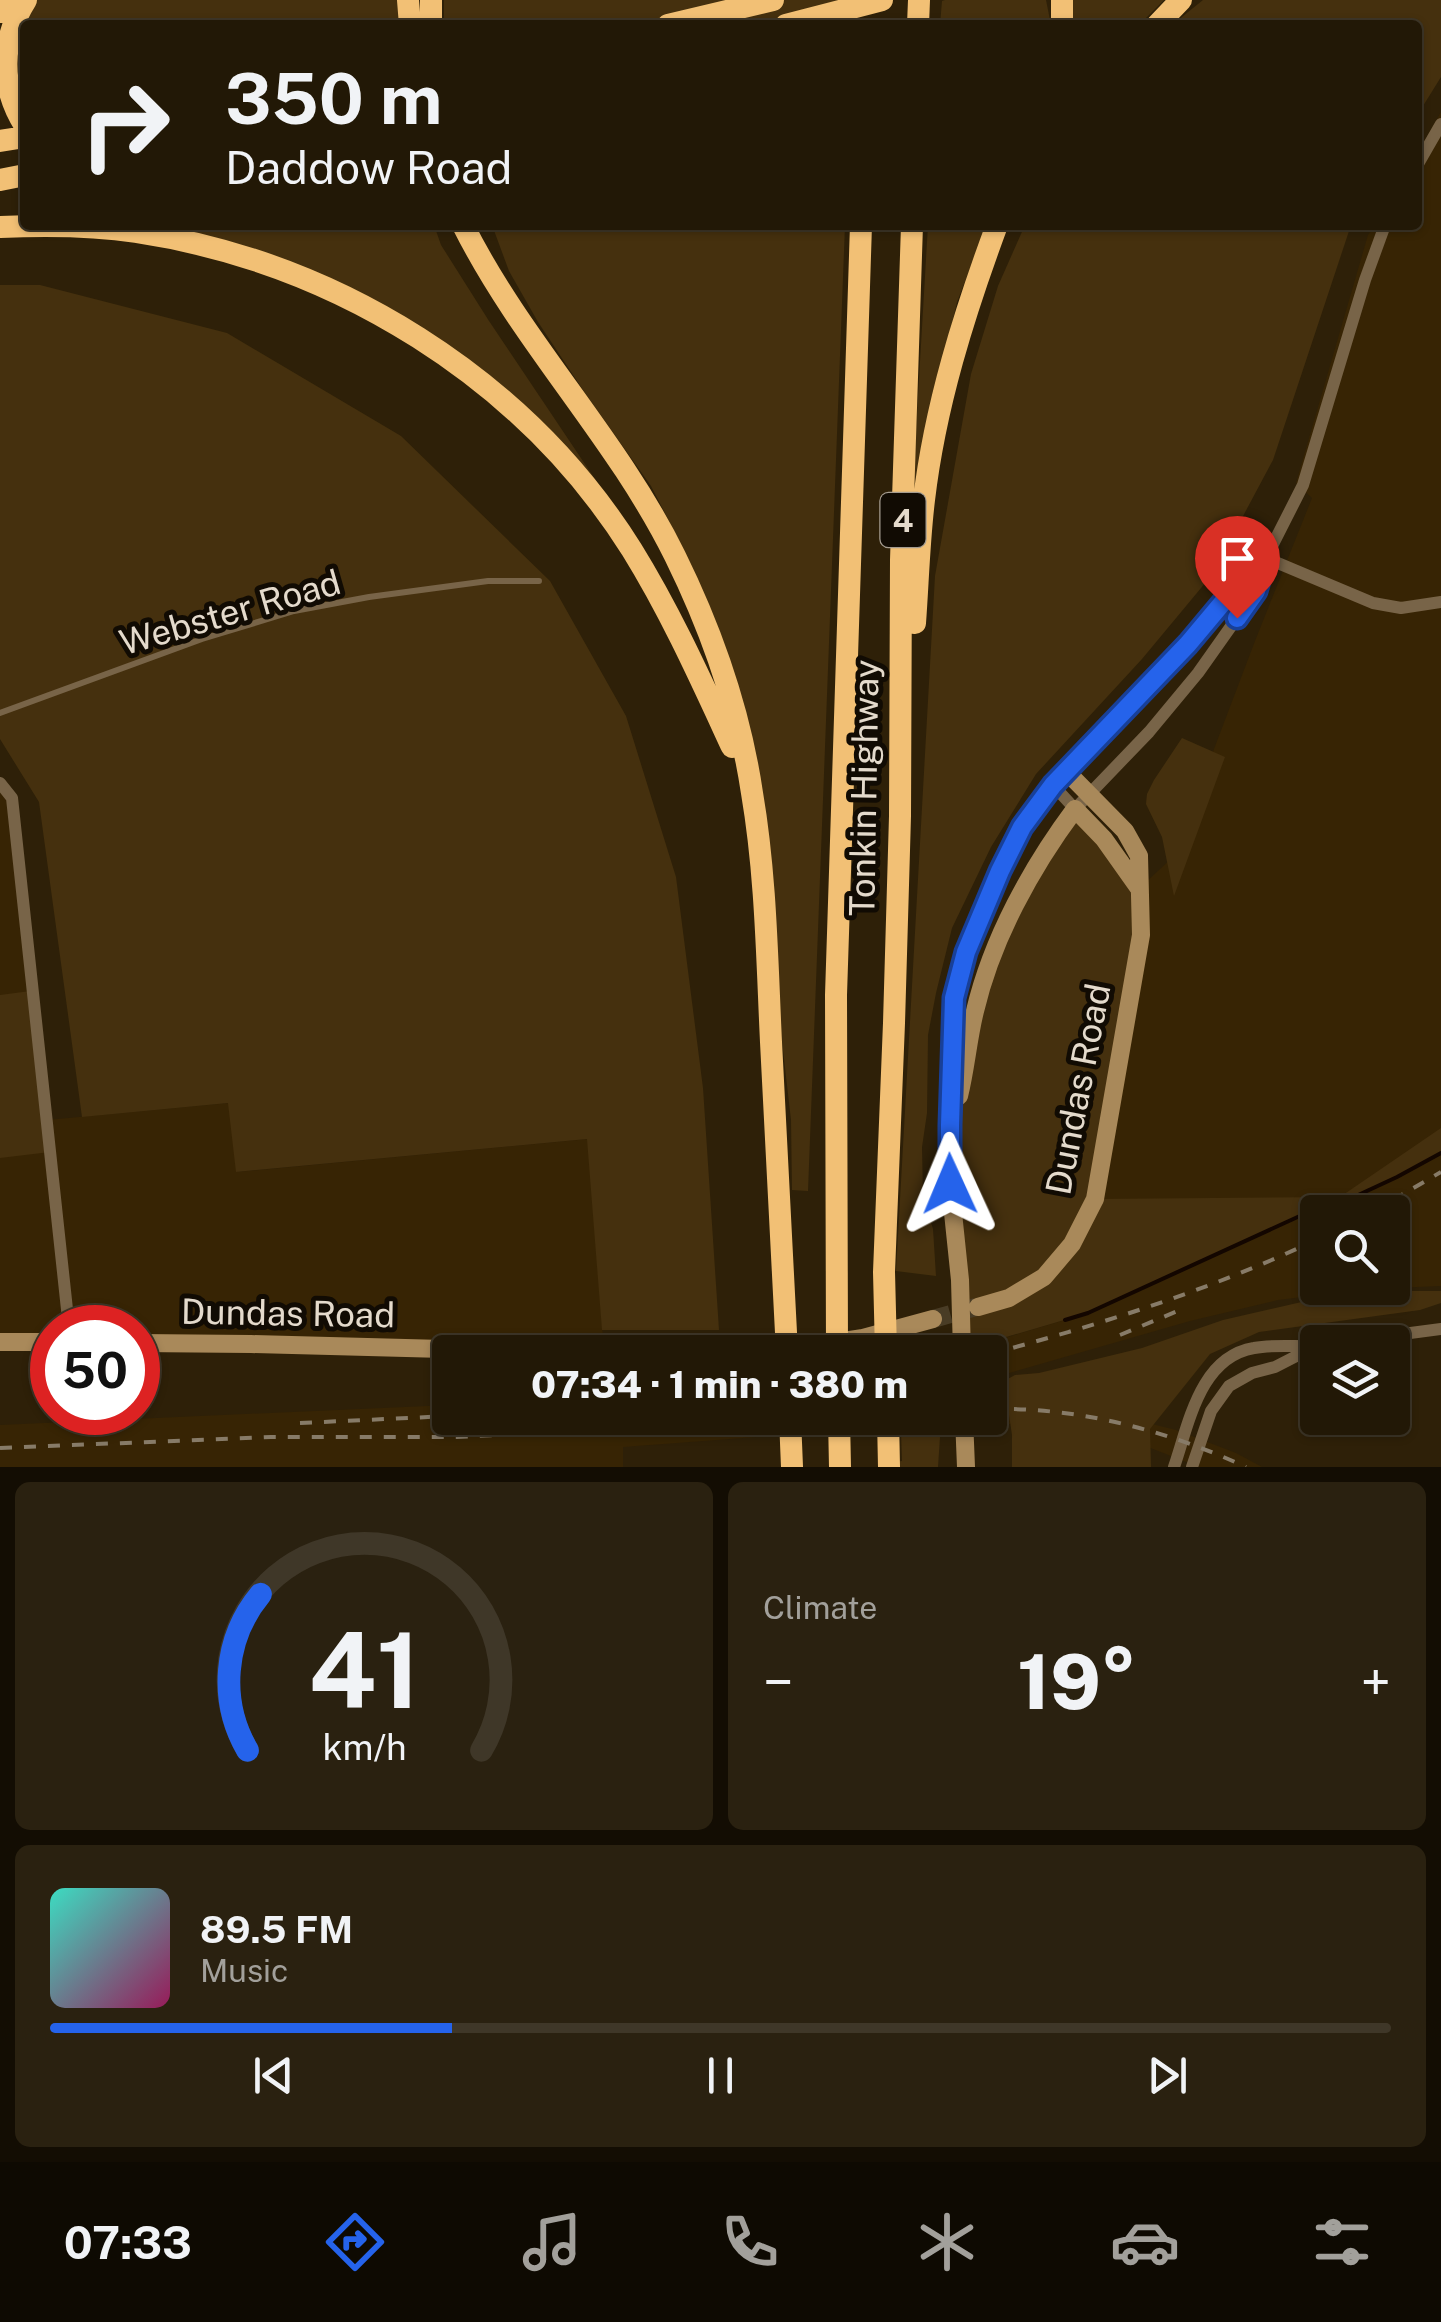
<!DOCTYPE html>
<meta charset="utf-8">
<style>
:root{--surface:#221806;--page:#2a2110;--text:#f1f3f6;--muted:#a2a09b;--line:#3f3728;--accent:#2563eb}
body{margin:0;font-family:"Public Sans",sans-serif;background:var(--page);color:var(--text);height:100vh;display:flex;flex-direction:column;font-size:38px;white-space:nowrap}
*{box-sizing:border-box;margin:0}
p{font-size:32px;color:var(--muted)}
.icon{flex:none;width:55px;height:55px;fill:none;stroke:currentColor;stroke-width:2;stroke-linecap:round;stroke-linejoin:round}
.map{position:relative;height:1467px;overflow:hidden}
.panel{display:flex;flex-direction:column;gap:15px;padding:15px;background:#130d03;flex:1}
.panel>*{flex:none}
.hud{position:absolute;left:20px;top:20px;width:1402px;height:210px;border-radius:10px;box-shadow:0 2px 8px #0004,0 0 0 2px var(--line);background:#221806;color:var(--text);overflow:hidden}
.tools{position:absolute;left:1300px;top:1195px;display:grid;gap:20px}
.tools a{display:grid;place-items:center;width:110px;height:110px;border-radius:10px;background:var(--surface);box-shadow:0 2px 8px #0004,0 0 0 2px var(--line);font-size:50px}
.speed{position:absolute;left:30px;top:1305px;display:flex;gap:20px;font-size:50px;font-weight:700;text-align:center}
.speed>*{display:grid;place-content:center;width:130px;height:130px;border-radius:50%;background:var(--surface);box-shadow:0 2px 8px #0004,0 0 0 2px var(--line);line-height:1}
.speed .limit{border:15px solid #d22;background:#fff;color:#111}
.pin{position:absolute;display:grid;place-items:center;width:85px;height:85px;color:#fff;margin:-102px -42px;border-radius:50% 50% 50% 0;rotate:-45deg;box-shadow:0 0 10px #0007}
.pin .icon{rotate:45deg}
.me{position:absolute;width:110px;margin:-55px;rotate:359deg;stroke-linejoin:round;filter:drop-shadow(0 0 8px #0008)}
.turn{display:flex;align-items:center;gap:35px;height:210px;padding:0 40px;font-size:45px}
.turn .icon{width:130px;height:130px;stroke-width:2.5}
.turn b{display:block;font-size:70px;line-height:85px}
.big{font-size:75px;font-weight:800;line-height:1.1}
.panel .tile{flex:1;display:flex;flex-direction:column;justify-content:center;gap:15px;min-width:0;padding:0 35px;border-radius:15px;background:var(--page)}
.panel .dial{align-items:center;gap:0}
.dial svg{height:260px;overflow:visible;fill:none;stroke:var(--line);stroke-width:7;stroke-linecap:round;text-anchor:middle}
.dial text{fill:var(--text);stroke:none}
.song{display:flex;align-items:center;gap:30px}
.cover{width:120px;height:120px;border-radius:15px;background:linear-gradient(135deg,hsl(170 70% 55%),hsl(330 70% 35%))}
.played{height:10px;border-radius:5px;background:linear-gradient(90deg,var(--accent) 30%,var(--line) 30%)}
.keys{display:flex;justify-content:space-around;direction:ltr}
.heat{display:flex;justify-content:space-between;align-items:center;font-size:55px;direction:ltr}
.panel .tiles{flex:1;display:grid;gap:15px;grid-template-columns:1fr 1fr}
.tile:last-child{grid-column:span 2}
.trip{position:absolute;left:432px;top:1335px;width:575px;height:100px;border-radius:10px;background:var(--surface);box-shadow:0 2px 8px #0004,0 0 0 2px var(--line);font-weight:800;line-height:100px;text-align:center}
.dock{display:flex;height:160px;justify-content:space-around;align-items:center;background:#0e0a02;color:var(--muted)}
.dock .icon{width:70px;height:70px}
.dock .current{color:var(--accent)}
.dock b{font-size:45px;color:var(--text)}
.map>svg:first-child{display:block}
.built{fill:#372404;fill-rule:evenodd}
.green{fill:#45300e}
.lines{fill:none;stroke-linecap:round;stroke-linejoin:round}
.stream{stroke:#130600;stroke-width:4}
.secondary-tunnel{stroke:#493c25;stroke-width:18;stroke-dasharray:18 9;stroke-linecap:butt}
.service{stroke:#786448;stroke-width:6}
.minor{stroke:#786448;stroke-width:12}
.secondary{stroke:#a9895a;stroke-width:18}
.motorway{stroke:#f2c075;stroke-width:22}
.rail{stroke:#877b68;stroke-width:4;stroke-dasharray:12 12;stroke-linecap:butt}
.route-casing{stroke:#184099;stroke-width:25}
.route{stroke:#2563eb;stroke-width:18}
.labels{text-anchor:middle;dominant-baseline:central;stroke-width:10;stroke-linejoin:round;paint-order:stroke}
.shield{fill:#110b03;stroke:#a59c90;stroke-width:2.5}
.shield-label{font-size:32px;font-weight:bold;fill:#e4dacc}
.street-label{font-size:35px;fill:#e4dacc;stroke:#110b03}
</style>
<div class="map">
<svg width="1441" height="1467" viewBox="0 0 1441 1467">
<rect width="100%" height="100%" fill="#2e2008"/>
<path class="built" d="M1441 112V1286L1368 1289 1278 1300 1190 1321 999 1376 991 1342 1088 1313 1338 1198 1081 1200 1131 896 1173 857 1255 641 1312 498 1296 483 1368 235 1375 225H1418V152ZM1318 1212H1392V1288H1318Z
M0 783 12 798 47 1120 229 1103 237 1172 588 1139 604 1352 138 1344V1328H52V1342H0Z
M1004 1403 1045 1405 1108 1413 1176 1430 1236 1453 1262 1467H1199L1120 1436 1009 1424Z
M450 1405V1418H757L756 1437 623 1447V1467H0V1425Z"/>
<path class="green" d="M33 0H408L410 25H25V112L13 91 17 25Z
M444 0H854L853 25H444Z
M945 0H1046L1051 25H940L942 1Z
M1072 0H1164L1139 25H1072Z
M1203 0H1441V77L1418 114V25H1172Z
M97 225H434L441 245 489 321 607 497 523 417 350 296Z
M492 225H845L808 1191 792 1190 791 1120 775 980 771 868 685 552 651 486 585 393 538 322 509 271Z
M928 225H987L957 302 912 498Z
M1025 225H1351L1273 460 1211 576 1142 659 1036 774 991 847 952 928 936 993 928 1035 927 1113 922 1147 923 1196 933 1229 936 1276 896 1271 935 576 971 374 998 286Z
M0 285H40L227 333 401 436 550 581 626 716 676 877 703 1088 719 1330H602L587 1139 236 1172 228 1103 82 1117 39 802 0 739Z
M1182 738 1225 757 1174 896 1162 837 1146 804 1147 794 1154 780Z
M1075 809 1139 888 1096 1199 1340 1197 1441 1128V1153L1397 1177 1341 1203 1302 1215 1088 1313 962 1350 950 1184 958 1101 993 954Z
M38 990 50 1152 0 1158V995Z
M1397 1291H1441V1303L1420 1310 1259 1332 1210 1354 1150 1429 1151 1467H1012V1435L1004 1381 1015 1375 1039 1373 1142 1348 1223 1320 1319 1298Z
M941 1422 938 1467H894L893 1462 902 1461 901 1432Z"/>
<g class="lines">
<path class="stream" d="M1065 1320 1088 1313 1302 1215 1341 1203 1397 1177 1441 1153"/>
<path class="secondary-tunnel" d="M933 1319 976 1307"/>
<path class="service" d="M0 713 202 639 294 611 369 597 488 581H539"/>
<path class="minor" d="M1418 164 1441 124
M1266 558 1373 603 1401 608 1441 602
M1066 771 1187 645 1245 576 1264 560
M0 783 12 798 69 1328
M1053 785 1075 809 1149 732 1198 673 1256 591 1266 558 1303 485 1365 280 1385 225
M1342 1342 1441 1329
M1174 1467C1189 1423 1200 1357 1254 1348 1275 1344 1296 1347 1318 1346
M1192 1467 1211 1411 1229 1386 1252 1373 1275 1367 1312 1348"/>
<path class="secondary" d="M959 1096C966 1068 968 1039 975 1011 992 939 1031 868 1075 809L1104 839 1138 887
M0 1342H52
M138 1343 251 1344 557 1352
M642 1352 714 1350 771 1352 863 1338 933 1319
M962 1352 960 1280 950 1184 949 1125 954 998 966 952 1000 871 1022 827 1066 771 1125 831 1139 856 1141 935 1095 1199 1072 1244 1044 1277 1009 1298 978 1307
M964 1418 966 1467"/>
<path class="motorway" d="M408 0 410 25
M0 12 7 0
M431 25V0
M668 25 773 0
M786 25 882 0
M918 25 919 0
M1062 25V0
M1157 25 1181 0
M25 126C0 87 0 41 26 0
M0 141 25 137
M0 180 25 175
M463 225C522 343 617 438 675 556 711 629 740 712 752 793 766 875 767 959 771 1042 776 1146 782 1249 787 1352
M0 227C45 225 91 225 136 232 336 262 524 378 632 550 671 613 701 680 732 747
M915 623C918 582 919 541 924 500 935 406 964 314 997 225
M837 1352 836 995 861 225
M886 1352 884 1272 894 1023 900 816 901 560 912 225
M790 1418 792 1467
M839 1418 840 1467
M888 1418 889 1467"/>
<path class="rail" d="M1372 1212 1441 1172
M1120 1335 1180 1310
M990 1354C1102 1324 1213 1289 1318 1239
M990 1409C1078 1407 1166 1430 1246 1467
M300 1423 450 1416
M0 1448 271 1437H457L838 1418"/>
</g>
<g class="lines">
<defs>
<path id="route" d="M950 1184V1125L954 998 966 952 1000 871 1022 827 1053 785 1188 644 1245 576 1266 558 1256 591 1237 618"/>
</defs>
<use href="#route" class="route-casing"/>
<use href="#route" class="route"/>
</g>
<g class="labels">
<rect class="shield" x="880.5" y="493" width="45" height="54" rx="8"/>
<g class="shield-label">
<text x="903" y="520">4</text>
</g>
<g class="street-label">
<text transform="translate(230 612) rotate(-16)">Webster Road</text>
<text transform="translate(864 788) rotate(-89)">Tonkin Highway</text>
<text transform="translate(1078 1089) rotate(-79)">Dundas Road</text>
<text transform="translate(288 1313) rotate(1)">Dundas Road</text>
</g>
</g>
</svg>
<div class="tools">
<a><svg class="icon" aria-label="search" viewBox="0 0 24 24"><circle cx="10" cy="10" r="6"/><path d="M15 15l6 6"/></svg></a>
<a><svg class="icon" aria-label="layers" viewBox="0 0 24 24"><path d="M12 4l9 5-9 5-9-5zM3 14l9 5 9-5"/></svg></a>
</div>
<div class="speed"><div class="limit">50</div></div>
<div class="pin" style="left:1237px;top:618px;background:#d93025"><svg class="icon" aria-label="arrive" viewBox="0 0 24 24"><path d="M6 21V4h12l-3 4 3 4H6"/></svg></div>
<svg class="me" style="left:950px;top:1184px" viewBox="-20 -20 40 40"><path d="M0-17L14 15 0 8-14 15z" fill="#2563eb" stroke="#fff" stroke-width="4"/></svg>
<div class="trip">07:34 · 1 min · 380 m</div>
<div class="hud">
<div class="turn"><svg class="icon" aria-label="right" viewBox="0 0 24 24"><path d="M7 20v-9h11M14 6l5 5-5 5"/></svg><div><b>350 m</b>Daddow Road</div></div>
</div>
</div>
<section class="panel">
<div class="tiles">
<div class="tile dial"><svg viewBox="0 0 100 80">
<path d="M14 69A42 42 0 1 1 86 69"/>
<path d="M14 69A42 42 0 0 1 18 21" stroke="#2563eb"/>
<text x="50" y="56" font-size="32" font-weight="700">41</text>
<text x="50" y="72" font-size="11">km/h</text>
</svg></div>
<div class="tile"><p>Climate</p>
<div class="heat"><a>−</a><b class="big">19°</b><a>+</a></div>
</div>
<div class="tile">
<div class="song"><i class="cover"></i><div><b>89.5 FM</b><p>Music</p></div></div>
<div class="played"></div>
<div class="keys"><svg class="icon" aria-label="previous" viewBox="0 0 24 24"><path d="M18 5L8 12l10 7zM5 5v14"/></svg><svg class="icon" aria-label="pause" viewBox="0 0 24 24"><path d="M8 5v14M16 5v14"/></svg><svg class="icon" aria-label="next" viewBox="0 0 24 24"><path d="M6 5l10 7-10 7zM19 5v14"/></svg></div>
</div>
</div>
</section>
<nav class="dock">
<b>07:33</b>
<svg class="icon current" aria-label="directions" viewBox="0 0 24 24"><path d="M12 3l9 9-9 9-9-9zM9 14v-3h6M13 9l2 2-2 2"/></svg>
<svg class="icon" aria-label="music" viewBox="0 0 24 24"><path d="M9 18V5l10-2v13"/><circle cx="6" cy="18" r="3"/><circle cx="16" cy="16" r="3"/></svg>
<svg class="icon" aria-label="phone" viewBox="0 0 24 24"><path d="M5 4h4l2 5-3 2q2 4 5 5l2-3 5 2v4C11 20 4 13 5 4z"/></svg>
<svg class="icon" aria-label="climate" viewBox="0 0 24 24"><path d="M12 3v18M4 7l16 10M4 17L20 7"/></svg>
<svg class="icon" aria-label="car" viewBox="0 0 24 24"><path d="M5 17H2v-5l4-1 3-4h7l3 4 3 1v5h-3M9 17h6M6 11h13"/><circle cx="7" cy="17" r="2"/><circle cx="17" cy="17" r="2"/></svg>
<svg class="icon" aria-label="filters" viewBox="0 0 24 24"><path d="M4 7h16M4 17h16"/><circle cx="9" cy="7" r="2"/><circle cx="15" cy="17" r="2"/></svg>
</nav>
